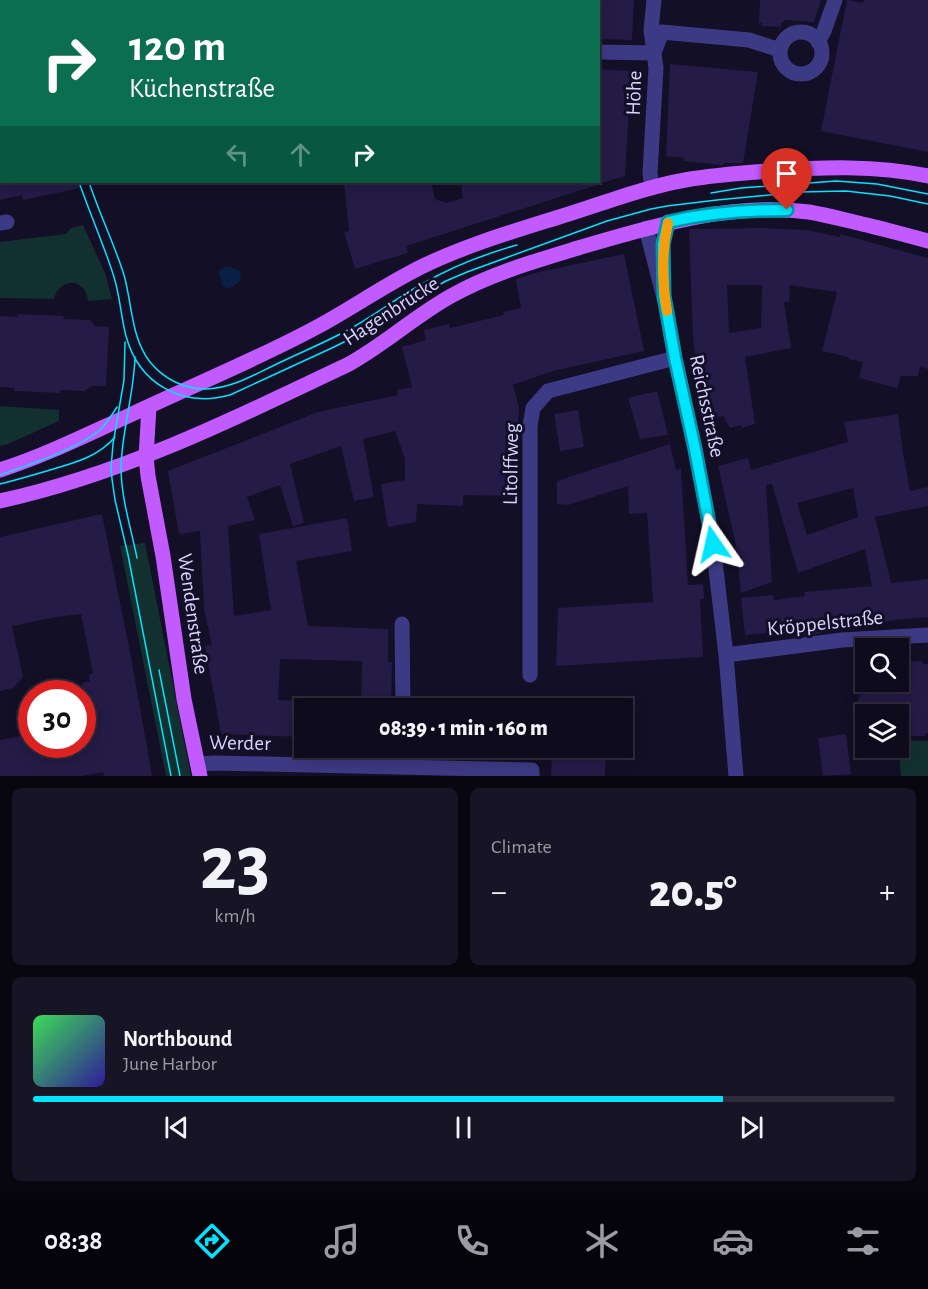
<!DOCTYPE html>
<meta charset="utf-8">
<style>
:root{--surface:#0e0b1c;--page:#171425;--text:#f1f3f6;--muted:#9b9ba3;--line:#2e2b3b;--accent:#00e5ff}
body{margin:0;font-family:"Alegreya Sans",sans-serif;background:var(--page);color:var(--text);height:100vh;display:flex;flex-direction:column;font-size:22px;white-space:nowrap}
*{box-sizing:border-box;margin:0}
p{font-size:20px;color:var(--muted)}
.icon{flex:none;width:33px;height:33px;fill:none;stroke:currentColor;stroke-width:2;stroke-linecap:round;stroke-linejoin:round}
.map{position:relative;height:776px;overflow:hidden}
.panel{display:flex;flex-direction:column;gap:12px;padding:12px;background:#08060f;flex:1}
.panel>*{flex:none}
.banner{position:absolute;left:0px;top:0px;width:600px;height:183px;box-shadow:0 3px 15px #0003,0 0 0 2px var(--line);background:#0b6e4f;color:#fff;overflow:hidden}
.controls{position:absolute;left:855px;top:638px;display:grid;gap:12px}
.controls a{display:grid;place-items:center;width:54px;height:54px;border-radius:0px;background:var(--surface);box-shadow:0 3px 15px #0003,0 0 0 2px var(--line);font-size:30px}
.speed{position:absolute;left:18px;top:680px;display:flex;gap:12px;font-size:30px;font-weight:700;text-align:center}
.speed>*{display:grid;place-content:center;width:78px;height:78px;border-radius:50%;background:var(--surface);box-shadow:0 3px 15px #0003,0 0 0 2px var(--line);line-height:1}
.speed .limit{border:9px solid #d22;background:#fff;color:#111}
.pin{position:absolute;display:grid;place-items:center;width:51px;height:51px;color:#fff;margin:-62px -26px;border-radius:50% 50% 50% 0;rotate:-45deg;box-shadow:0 0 6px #0007}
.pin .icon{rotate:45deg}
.me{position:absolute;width:66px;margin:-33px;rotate:349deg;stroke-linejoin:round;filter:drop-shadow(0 0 4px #0008)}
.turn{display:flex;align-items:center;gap:21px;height:126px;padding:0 30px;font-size:27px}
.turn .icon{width:78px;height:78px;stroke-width:2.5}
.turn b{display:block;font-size:42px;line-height:51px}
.lanes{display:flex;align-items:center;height:57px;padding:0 30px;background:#0003;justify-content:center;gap:30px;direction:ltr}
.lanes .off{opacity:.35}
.big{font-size:45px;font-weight:800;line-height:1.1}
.panel .card{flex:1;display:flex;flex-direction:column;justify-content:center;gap:9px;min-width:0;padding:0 21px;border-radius:9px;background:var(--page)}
.panel .dial{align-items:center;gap:0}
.dial b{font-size:78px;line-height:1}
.song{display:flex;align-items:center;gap:18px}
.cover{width:72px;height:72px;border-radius:9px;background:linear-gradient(135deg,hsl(130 70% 55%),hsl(250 70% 35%))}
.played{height:6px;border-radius:3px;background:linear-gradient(90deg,var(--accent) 80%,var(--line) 80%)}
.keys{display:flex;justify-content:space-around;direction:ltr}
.heat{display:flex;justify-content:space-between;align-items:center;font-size:33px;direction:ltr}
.panel .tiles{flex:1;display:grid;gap:12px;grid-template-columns:1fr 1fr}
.card:last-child{grid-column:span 2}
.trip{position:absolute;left:294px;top:698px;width:339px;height:60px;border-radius:0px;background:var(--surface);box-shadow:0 3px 15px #0003,0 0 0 2px var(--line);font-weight:800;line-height:60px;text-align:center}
.dock{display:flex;height:96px;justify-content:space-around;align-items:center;background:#06040b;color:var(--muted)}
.dock .icon{width:42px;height:42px}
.dock .selected{color:var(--accent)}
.dock b{font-size:27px;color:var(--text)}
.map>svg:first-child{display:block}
.green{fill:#12302f}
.water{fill:#0a1f44}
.building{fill:#241b47;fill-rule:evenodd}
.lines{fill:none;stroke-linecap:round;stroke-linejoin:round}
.minor{stroke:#3d3a85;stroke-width:15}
.major{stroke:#c25bff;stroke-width:15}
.tram{stroke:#00e5ff;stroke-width:1.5}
.route-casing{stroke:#0095a6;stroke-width:15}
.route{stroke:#00e5ff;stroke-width:10}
.slow{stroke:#f59e0b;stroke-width:10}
.labels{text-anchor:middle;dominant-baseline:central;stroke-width:6;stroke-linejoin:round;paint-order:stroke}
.street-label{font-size:21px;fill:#d9d4ff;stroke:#130f26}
</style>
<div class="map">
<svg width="928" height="776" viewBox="0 0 928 776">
<rect width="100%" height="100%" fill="#130f26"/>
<path class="green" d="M83 225 105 273 112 299 88 301C86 278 60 276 54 299L0 298V242L66 234 71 228Z
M0 406 59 410V421L8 444 0 446Z
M145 543 191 776H166L120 546Z
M898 741H928V776H901Z"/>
<path class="water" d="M226 266 239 270 241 274 240 281 229 289 222 286 221 279 219 275 220 270Z"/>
<path class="building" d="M598 0H634L632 40 598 39Z
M760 0H821L814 22 784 20 783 23H781V27L761 26 762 23H759Z
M847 0 863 3 864 0H928V152L821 131Z
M670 64 758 72 743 163H724L723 165H720L684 161V158L666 156Z
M598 69 631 71 625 176 598 184Z
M0 182H79L80 188 23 200 22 195 0 200Z
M344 182H431L435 199 447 203 463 198 461 182H597V185L406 246 408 253 355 269 344 232 349 231Z
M765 228 807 230 840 237V234L928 258V369L920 367 918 376H901L897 388 859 378 863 362 849 359V357L822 351 837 292 790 285 789 302H784L791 348 745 357 755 424 742 428 741 425 730 428 724 416 703 421 693 338 689 229ZM727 285H762L761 328 729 333Z
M624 254 644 351 553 371 513 385 519 408 515 466V491L509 496 463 495V506L417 504 416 522 388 527 381 484 405 480V459L395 431 363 439 374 497 354 501 341 446 290 464 304 523 293 526 280 485 247 497 255 520 228 526 234 616 271 610 259 534 347 518 352 551 296 561 308 626 388 629V662H392L391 708H361L362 661 280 659 278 700 304 701V737L221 734 205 646 212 645 204 609 200 531 179 534 168 471 318 412 398 395 397 390 412 387 402 347 426 340 424 330 449 324 450 328 504 315 503 312 521 308 516 279 539 272Z
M18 314 64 316 63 319 90 320 95 326 109 327 106 386H91L85 391 60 390V393L14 391 15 388 0 387V316L18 317Z
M657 391 668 435 640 439 628 398Z
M578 410 584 447 560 451 554 414Z
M898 414 903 453 910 491 928 487V506L875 517 891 583 928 579V617L823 627V633L804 635 802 630 745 635 741 598 773 595 774 600 805 596 804 592 872 586 865 549 798 573 772 484 766 485 772 582 741 593 736 545 718 466 748 458 751 470 848 442 844 422ZM853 488 858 517 807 535 797 503Z
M670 444 676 470 681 469 688 585 703 584 704 599H700L703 657 556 666 558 608 653 602 647 513 629 514 628 486 568 505 557 504V481Z
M102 514 131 657 152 776H104L103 772 83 776H0V740L32 734V744H82V683L90 681 89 675 93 673 81 614 56 617 12 626 23 677 13 688 0 691V537Z
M922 661 923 664H928V733H925V736H904V734H898V714H866L857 702 863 688 880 681H898V665H901V662Z
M846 734 851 774 823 776 818 738Z
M552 747H606L605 776H551Z"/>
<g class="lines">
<path class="minor" d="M310 0V2
M431 0 432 2
M780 53a21 21 0 1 1 42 0a21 21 0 1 1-42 0Z
M818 42 824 31 835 0
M655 50 662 32 749 40 780 50
M598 52 654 53
M652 188 650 173 656 68 651 30 654 0
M0 223 7 222
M646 228 666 306 675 358 695 449 713 544 726 655 736 776
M663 272V244L668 222
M402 624 403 708
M726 655 842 640 928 635
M530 675V426L533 408 548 391 675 358
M404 747V767
M198 764 215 763 532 770V776"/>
<path class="major" d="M149 407 146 457 148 476 163 556 184 699 200 776
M0 470C44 456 86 435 128 416 191 386 256 360 317 327 352 308 385 285 421 267 464 246 511 232 556 218 599 205 641 188 685 180 713 175 741 173 769 171 823 167 875 165 928 176
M0 501C123 474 236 418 349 364 385 344 415 316 451 296 490 274 535 261 578 248 653 226 730 202 809 212 827 215 845 220 862 224 884 229 906 235 928 241"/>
<path class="tram" d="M36 0V2
M45 0V2
M79 182C90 214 104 245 114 277 120 296 121 317 126 336 139 384 182 408 230 395L334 347 362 333 423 294 446 281 467 272 607 221 651 209 667 206 717 200 800 192 846 191 890 196 928 204
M89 182C99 213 114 243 124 275 132 303 131 338 150 362 163 378 183 389 205 389 232 389 257 373 281 362 306 350 331 340 355 326 379 312 400 296 424 283 453 266 485 254 517 245
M711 193 741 188 836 181 877 184 928 194
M125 342 124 380 113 444 111 468 112 479 115 500 128 555 171 776
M135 357C134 394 122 430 121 467 121 498 131 528 137 558
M0 475C29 465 77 449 100 430 107 423 112 415 117 407
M0 484C17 480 33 475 50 470 74 463 98 457 115 437
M159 670 180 776"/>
</g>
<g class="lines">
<defs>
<path id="route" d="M713 544 695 449 675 358 664 296 663 244 668 222C707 213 747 210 787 210"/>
</defs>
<use href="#route" class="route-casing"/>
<use href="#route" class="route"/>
<path class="slow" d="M667 311C662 281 661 253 668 223"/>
</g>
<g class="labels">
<g class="street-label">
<text transform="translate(634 93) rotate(-88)">Höhe</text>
<text transform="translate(391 311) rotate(-33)">Hagenbrücke</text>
<text transform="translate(707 406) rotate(78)">Reichsstraße</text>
<text transform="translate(511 464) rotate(-89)">Litolffweg</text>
<text transform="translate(193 614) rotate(82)">Wendenstraße</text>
<text transform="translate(825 623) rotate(-6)">Kröppelstraße</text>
<text transform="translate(240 743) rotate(1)">Werder</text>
</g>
</g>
</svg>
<div class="controls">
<a><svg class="icon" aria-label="search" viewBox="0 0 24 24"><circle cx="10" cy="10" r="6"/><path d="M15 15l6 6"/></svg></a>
<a><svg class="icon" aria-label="layers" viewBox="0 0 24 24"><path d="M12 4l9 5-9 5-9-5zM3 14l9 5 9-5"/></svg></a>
</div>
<div class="speed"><div class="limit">30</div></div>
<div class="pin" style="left:787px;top:210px;background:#d93025"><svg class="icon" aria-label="arrive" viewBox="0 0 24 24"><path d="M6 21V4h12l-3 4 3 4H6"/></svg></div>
<svg class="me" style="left:713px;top:544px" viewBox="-20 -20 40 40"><path d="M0-17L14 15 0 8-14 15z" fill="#00e5ff" stroke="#fff" stroke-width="4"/></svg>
<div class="trip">08:39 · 1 min · 160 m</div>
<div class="banner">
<div class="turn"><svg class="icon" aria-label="right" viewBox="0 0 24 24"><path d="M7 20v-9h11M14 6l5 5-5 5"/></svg><div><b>120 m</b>Küchenstraße</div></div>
<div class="lanes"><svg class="icon off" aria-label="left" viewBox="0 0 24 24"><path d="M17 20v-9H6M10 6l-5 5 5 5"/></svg><svg class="icon off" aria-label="ahead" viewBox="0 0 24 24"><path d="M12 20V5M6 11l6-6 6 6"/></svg><svg class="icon" aria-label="right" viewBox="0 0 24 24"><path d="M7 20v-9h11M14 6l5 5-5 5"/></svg></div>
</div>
</div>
<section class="panel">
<div class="tiles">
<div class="card dial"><b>23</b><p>km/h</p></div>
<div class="card"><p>Climate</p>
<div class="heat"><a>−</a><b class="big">20.5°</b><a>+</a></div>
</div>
<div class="card">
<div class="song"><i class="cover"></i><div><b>Northbound</b><p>June Harbor</p></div></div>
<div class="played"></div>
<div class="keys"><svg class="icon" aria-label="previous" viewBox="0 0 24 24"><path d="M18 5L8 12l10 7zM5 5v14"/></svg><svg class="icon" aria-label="pause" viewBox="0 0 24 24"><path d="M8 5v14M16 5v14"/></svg><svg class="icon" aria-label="next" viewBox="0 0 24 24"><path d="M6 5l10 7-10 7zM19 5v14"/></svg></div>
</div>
</div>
</section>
<nav class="dock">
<b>08:38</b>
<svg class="icon selected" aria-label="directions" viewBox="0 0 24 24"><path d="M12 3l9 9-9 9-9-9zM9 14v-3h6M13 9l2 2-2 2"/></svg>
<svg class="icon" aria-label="music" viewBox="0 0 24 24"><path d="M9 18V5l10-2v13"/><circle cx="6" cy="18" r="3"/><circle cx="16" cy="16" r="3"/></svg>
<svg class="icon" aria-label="phone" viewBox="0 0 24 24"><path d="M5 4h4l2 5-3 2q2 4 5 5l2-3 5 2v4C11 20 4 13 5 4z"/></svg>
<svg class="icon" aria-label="climate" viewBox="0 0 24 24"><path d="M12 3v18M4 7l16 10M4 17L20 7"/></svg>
<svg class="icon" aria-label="car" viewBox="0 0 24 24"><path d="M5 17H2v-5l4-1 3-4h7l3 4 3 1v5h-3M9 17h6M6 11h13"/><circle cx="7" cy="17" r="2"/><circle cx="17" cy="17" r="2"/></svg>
<svg class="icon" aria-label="filters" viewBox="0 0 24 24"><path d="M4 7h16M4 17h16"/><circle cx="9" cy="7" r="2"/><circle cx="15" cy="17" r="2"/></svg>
</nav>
